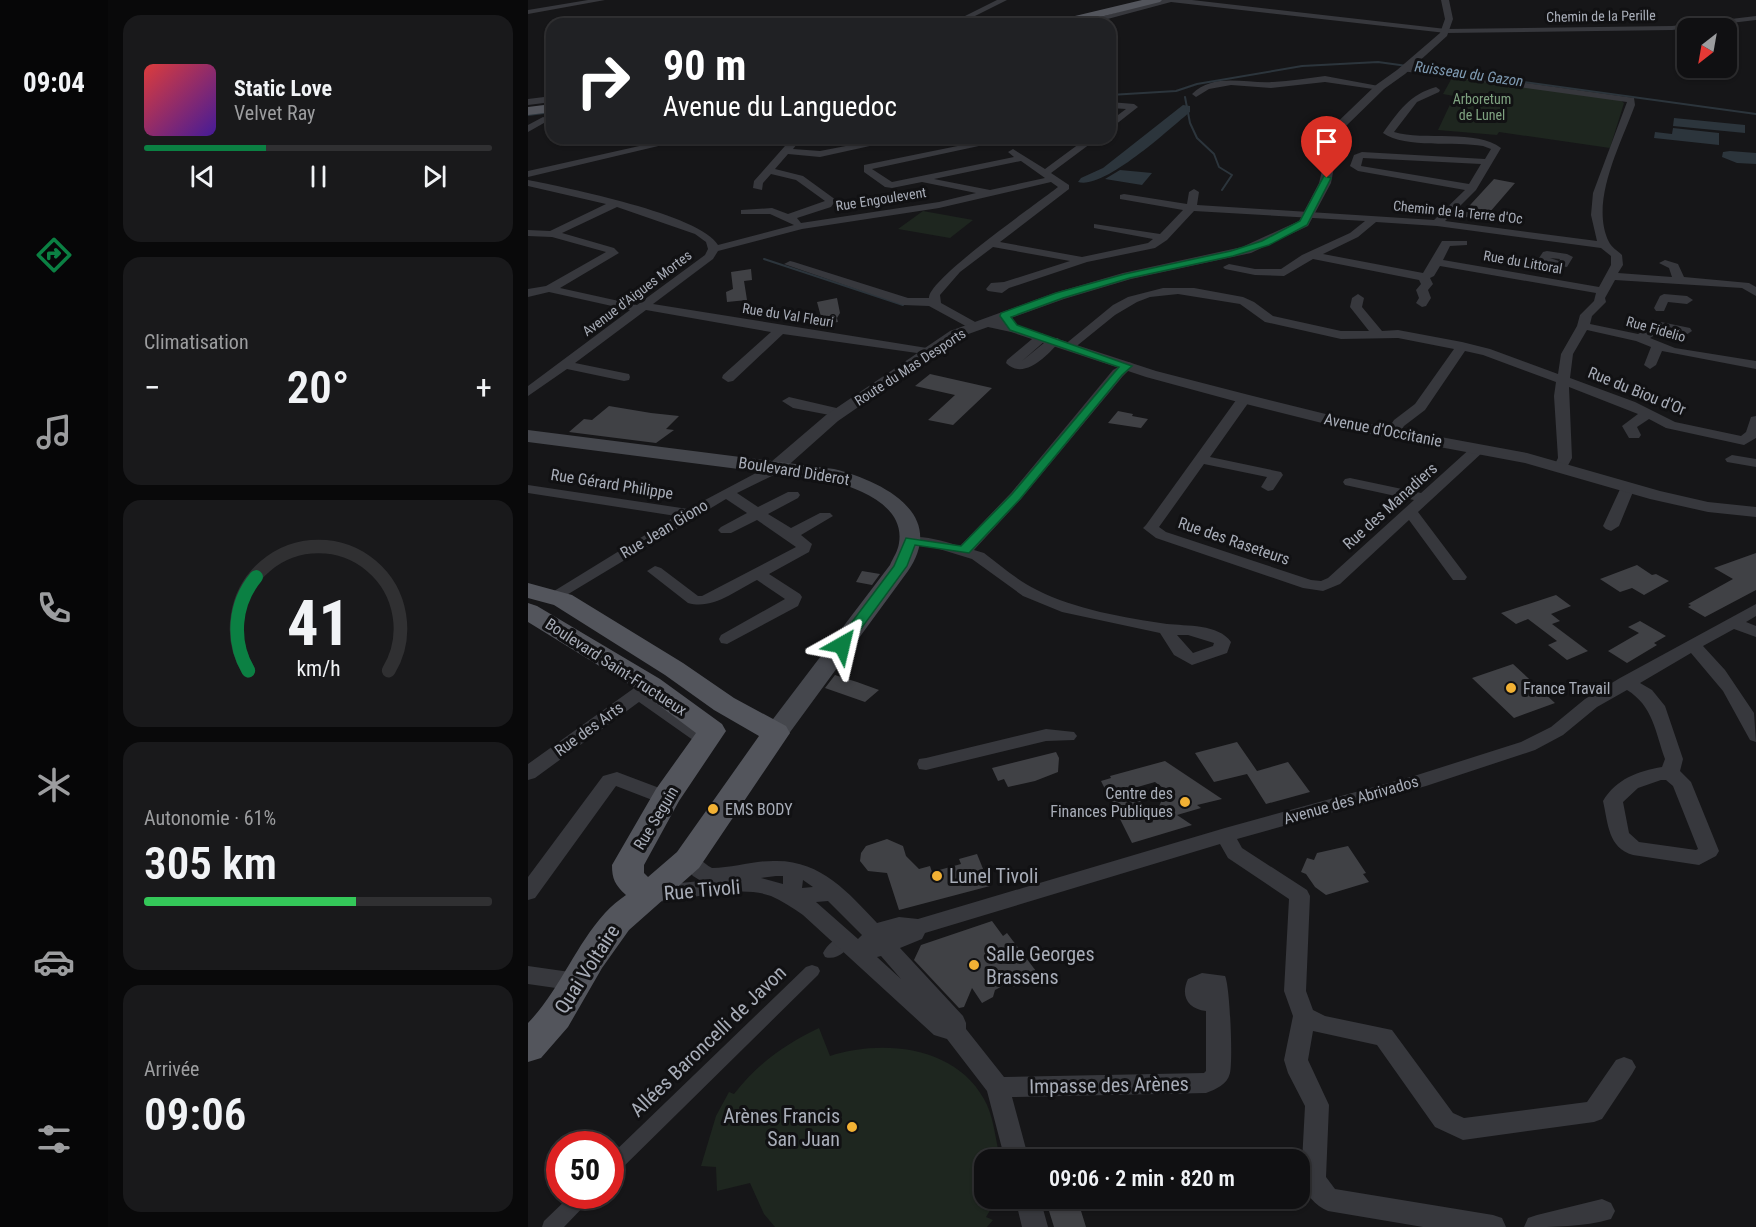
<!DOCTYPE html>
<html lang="fr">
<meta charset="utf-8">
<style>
:root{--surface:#101012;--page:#19191b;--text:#f1f3f6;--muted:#9c9d9f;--line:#303032;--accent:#0b8043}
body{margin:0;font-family:"Roboto Condensed",sans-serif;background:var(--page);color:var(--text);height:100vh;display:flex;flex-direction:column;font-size:22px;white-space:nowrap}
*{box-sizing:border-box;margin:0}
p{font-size:20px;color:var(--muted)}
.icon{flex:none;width:33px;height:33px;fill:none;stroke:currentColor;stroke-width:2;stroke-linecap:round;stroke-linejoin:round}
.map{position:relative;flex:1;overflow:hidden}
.side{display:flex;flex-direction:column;gap:15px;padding:15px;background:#09090a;width:420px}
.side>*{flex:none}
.top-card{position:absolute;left:18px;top:18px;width:570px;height:126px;border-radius:18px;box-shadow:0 2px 4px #0004,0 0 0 2px var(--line);background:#202124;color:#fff;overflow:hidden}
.needle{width:39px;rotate:211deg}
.controls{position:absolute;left:1149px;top:18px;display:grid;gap:12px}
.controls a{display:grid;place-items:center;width:60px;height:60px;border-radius:12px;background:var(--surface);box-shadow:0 2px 4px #0004,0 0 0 2px var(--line);font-size:30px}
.speed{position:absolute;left:18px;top:1131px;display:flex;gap:12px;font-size:30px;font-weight:700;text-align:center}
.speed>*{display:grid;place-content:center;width:78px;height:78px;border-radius:50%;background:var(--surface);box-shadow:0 2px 4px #0004,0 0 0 2px var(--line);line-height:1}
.speed .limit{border:9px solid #d22;background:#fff;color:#111}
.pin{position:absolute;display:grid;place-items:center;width:51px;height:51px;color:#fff;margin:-62px -26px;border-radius:50% 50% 50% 0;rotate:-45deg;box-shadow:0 0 6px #0007}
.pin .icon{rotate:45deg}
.me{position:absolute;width:66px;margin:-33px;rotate:37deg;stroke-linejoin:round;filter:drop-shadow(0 0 4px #0008)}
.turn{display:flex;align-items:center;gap:21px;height:126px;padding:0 18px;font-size:27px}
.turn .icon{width:78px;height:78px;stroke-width:2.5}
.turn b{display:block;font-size:42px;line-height:51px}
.big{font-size:45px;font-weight:600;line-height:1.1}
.side .widget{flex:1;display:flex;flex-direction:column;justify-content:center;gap:9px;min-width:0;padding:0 21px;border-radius:18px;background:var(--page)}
.side .dial{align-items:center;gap:0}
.dial svg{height:156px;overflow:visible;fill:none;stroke:var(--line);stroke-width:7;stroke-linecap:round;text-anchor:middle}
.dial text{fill:var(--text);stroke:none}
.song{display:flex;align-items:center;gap:18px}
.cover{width:72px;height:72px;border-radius:9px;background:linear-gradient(135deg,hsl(0 70% 55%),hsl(260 70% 35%))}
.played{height:6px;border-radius:3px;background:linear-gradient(90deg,var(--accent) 35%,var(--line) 35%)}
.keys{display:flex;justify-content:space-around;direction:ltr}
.heat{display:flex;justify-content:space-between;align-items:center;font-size:33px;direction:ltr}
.charge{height:9px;border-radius:4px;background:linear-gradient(90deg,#34c759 61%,var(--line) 0)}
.trip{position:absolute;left:446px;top:1149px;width:336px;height:60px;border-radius:18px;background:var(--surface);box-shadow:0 2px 4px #0004,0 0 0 2px var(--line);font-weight:600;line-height:60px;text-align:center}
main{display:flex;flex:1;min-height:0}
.tab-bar{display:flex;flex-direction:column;width:108px;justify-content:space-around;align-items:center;background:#060607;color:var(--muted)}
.tab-bar .icon{width:42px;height:42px}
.tab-bar .selected{color:var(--accent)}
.tab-bar b{font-size:27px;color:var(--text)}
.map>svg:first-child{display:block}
.green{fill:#1e261f}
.water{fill:#2c353c}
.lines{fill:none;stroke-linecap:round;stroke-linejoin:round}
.stream{stroke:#2c353c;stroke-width:2}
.building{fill:#404145;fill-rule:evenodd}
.pedestrian{fill:#37383d;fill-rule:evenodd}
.minor{fill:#37383d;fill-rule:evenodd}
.tertiary{fill:#37383d;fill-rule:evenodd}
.secondary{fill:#45474d;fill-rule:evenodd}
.primary{fill:#53555c;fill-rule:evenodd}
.route{fill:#0b8043;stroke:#07532c;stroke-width:1.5}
.poi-dot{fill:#f2b134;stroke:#111113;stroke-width:2}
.labels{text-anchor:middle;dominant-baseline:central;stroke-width:6;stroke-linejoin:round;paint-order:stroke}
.far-street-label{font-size:14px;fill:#a8adb8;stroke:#111113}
.far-park-label{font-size:14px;fill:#7fa381;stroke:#111113}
.far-water-label{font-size:15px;font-style:italic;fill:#7f9bb3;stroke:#111113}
.street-label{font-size:16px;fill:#a8adb8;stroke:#111113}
.poi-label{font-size:16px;fill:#a8adb8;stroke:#111113;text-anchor:start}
.near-poi-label{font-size:20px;fill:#a8adb8;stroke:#111113;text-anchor:start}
.near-street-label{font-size:20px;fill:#a8adb8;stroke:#111113}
</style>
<main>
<nav class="tab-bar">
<b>09:04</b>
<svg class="icon selected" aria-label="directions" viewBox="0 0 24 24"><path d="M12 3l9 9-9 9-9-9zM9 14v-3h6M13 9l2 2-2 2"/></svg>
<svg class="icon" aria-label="music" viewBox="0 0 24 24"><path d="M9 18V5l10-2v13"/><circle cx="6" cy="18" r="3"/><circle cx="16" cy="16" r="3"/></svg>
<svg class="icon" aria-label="phone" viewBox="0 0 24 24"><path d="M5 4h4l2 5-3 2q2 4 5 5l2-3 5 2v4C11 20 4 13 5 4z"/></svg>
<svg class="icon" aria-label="climate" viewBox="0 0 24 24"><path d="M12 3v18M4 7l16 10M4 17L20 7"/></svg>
<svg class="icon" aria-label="car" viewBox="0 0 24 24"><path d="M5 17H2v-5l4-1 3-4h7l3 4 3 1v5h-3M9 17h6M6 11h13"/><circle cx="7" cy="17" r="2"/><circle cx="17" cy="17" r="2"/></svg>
<svg class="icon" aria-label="filters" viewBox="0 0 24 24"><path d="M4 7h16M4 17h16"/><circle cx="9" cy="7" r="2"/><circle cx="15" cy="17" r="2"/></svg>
</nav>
<section class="side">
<div class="widget">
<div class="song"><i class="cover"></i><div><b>Static Love</b><p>Velvet Ray</p></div></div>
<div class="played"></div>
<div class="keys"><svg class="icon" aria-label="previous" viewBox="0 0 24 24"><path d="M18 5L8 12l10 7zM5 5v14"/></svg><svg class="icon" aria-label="pause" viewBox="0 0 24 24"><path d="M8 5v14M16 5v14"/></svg><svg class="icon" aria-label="next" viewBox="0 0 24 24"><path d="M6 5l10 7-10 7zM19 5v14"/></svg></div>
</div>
<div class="widget"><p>Climatisation</p>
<div class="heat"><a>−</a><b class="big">20°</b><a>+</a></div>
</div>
<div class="widget dial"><svg viewBox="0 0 100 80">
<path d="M14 69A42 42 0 1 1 86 69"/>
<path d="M14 69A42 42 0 0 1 18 21" stroke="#0b8043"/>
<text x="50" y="56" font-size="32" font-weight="700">41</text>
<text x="50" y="72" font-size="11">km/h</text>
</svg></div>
<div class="widget"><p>Autonomie · 61%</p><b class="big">305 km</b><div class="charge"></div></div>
<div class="widget"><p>Arrivée</p><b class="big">09:06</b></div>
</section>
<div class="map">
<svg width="1228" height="1227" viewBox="0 0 1228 1227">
<rect width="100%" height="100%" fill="#161618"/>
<path class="green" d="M925 76 1091 99 1096 103 1082 148 971 132 969 135 910 130 926 96 915 94Z
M395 211 445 220 422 238 370 229Z
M291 1028 302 1056C354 1039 427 1046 456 1099 465 1114 467 1136 471 1153V1159L456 1160V1198L469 1199 458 1217 465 1220 459 1227H247L236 1214 222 1183 189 1191 188 1167 173 1166 188 1116 201 1092 206 1094C230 1063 256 1045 291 1028Z"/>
<path class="water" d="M655 105 662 106V112C641 129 576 190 550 182L553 178 575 168Z
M1146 118 1217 125V133L1145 126Z
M1145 128 1191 133V145L1126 138 1127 132 1144 134Z
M1202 151 1228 153V164L1209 163 1194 157 1195 152Z
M592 170 624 173 614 185 577 179Z"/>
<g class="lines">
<path class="stream" d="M582 95 648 91 669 84 774 66 850 62 1228 114
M657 97 662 123 669 138 686 154 691 167 704 175 694 190
M0 115 24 112
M236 259 375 305"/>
</g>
<path class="building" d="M966 179 987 183 955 220 932 216Z
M223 269 224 280 216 281 219 300 199 302 198 292 205 289 203 272Z
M309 298 312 313 309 318 310 322 295 324 289 302Z
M402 374 464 388 425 425 400 420 427 395 387 386Z
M81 406 123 413 151 416 138 429 146 430 128 443 41 432 56 419 64 420Z
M590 411 605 414 604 416 620 419 613 428 580 423Z
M1228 553V590L1177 617 1160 607 1163 605 1160 604 1205 579 1186 568Z
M1109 565 1124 575 1128 574 1141 581 1116 595 1104 588 1092 592 1072 579Z
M334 571 352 574 344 585 328 582Z
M1028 595 1043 606 1023 614 1032 621 1024 624 1060 651 1039 660 1020 645 1029 641 1000 619 988 624 973 613Z
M1112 621 1138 636 1126 643 1129 645 1099 663 1080 651 1111 633 1100 627Z
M985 664 1027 703 986 718 944 678Z
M307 675 329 682 351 690 337 702 297 688Z
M709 742 729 771 760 762 782 792 738 804 719 774 686 782 667 753Z
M528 752 531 758 530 772 507 781 480 787 476 779 470 781 464 768Z
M637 761 694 799 669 805 673 808 649 815 664 825 604 843 573 781 583 778 582 776ZM627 782 638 790 624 823 606 788Z
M359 839 375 846 378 856 391 869 402 866 404 872 433 864 431 859 449 854 462 886 371 910 359 873 340 871 332 861 333 853 338 846Z
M820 846 838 873 835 874 841 882 798 895 787 887 778 874 773 872 779 858 786 860 789 853Z
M464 921 475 936 479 933 511 975 486 987 482 982 467 990 465 997 454 1003 444 988 436 1007 431 1008 386 960 393 945Z
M517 1198H549L558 1227H526Z"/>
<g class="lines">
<path class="pedestrian" d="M317 934 322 936 325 940C320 950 309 961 297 957L295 953C299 945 308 937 317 934Z
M284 965 290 967 292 971 290 975 88 1174 82 1176V1156L278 967Z
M42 1196H63L60 1202 36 1227H14L16 1221Z"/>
<path class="minor" d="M60 0H77L0 14V10Z
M469 0H479L431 24H421Z
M632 0H664L918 29 1144 26 1228 16V20L1144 30 918 33 643 2 561 24H548Z
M877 66 1106 98 1107 105C1093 144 1061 202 1081 242 1083 247 1090 251 1094 255L1095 265 1090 273 1144 277 1141 268 1131 263 1137 260 1150 264 1156 277 1221 283 1228 287V296L1214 288 1087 280 1077 298 1078 302 1064 316 1062 324 1110 334 1133 322 1162 328 1164 331 1158 335 1135 330 1122 338 1147 348 1228 361V369L1134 351 1128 365 1122 369 1116 365 1123 347 1108 341 1059 330 1045 354 1042 378 1107 402 1147 422 1213 436 1218 432 1223 417 1228 416V438L1216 445 1138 428 1121 419 1109 427 1113 435 1111 438H1101L1094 426 1110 414 1041 387 1044 458 1038 469H1028L1026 466 1030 458 1026 396 1028 382 955 355 937 351 897 410 876 426 870 435H860L858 432 866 420 887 404 926 349 870 338 813 339 737 322 712 304 650 294 622 297 609 302 587 315 545 349 541 350 535 346 585 305 600 297 635 288H666L715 297 726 302 745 316 813 331H841L822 307 824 298 830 294 836 298 834 307 854 331 870 330 934 342 962 349 1030 374 1033 354 1049 326 1052 315 1066 301 1068 293 912 266 906 276 902 278 905 284 900 290 903 298 898 306 894 307 888 303 891 298 888 290 893 284 891 280 785 259 756 276 727 275 697 269 695 267 701 264 727 269H753L774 255 822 233 837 221 666 211 639 240 627 248 559 262 481 288 474 293 460 291 458 289 463 283 476 282 542 261 465 247 432 272 412 295 413 303 449 323 451 326 445 330 401 306 375 305 256 264 262 261 266 262 380 298H401C400 279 510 203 530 187L523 182 411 208 274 229 190 251 185 259 125 304 399 348 403 349 405 352 403 355 255 334 205 381 200 382 194 378 195 375 243 332 118 310 47 363 101 374 102 377 101 380 96 381 39 369 0 396V386L102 310 21 292 0 297V289L18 286 78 252 24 237 0 236V230L22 231 78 204 0 186V180C36 187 174 215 190 245L266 225 242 214H213V210L244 208 260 214 297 201 268 180 243 174 235 183 234 190 225 188 226 181 264 138H274L265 149 292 151 359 138H378L292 157 260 154 247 169 275 176 308 200 303 207 269 218 273 223 411 202 448 193 394 182 364 188 357 187 336 172V165L469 138H488L344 169 364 182 486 157 480 152 485 149 517 169 559 138H570L523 173 541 185V189L472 242 554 257 620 243 625 239 566 228V224L632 234 655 210 592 199V195L596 194 659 204 661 192 666 189 671 192 669 205 906 220 937 190 830 171 822 166 826 155 834 152 957 159 963 149 955 146C927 141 878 149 855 133 870 112 882 94 908 87L912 90 911 92 889 102 866 132C896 141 949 129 973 148L948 190 917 221 1069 241 1063 215 1065 193 1099 102 874 71V67ZM835 158 953 164 941 184 833 166ZM493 161 517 178 462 190 406 179ZM89 207 167 234 178 242 180 249 177 255 109 305 32 288 91 253 86 248 34 233ZM848 222 909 226 1073 248 1083 256V265L1071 287 915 260 922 246 939 245V241H914L895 273 795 254 830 237Z
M797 76 856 87 852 90 797 82 743 88 703 85 681 89 668 97 664 94C686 72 718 84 745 82 762 81 780 78 797 76Z
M24 96V102L0 105V99Z
M582 102 606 104 610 107 582 129V121L598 109 582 108Z
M15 117 23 119 0 132V125Z
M147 138H164L0 177V171Z
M1019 251 1039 254 1045 257 1039 267 1011 263 1009 261 1015 252ZM1022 258 1032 259 1031 261Z
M1136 294 1159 296 1165 300 1159 304 1140 302 1136 311H1128L1126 308 1132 296Z
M514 333 520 337 518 340 494 361 522 338H530L532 341C520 355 496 381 478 363L479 360 510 334Z
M599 362 604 363 605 366 595 376 493 499 446 550 456 553C472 565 490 581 509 590 546 609 597 618 639 624 658 626 691 624 703 642L699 653 664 665 646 655 632 633 534 612 495 596 444 559 408 548 378 544 375 541C385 531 419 542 432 546L483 493 585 370ZM649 635H660L686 643 685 646 665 653Z
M716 395 723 399 682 457 753 472 755 475 745 490 740 491 733 487 739 477 676 464 631 527 638 532 783 580 793 581 800 578 886 500 817 485 815 482 817 479 822 478 893 493 945 446 950 445 957 449 955 452 890 512 939 577 937 580H925L881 520 812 584 795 591 775 588 628 538 615 528 618 525 711 396Z
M261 397 317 410 319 413 312 417 265 408 254 401Z
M1204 455 1228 459V467L1199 462 1197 459Z
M249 462 256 466 248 474 209 493 230 507 260 492H270L272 495 270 498 240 514 263 528 292 513H302L305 516 273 535 284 544 281 552 241 574 272 594 274 597 270 606 199 644 193 643 191 639 193 635 257 599 229 580C207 591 185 610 160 603L119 571 127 566 133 568 170 596H174L268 547 229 520 203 533H193L190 530 193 527 219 513 198 499 32 599H20L18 596 148 516 0 493V485L160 509Z
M1100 483 1107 487 1091 526 1083 531 1078 529 1075 526 1093 487Z
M1228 604V616L1218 622 1228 626V637L1206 629 1175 646 1197 670 1226 713 1228 742 1222 740 1195 691 1163 653 1112 683 1124 690 1137 706 1155 759 1152 771 1163 782 1191 851 1188 856 1171 865 1105 855C1080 848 1080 823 1075 801 1088 779 1110 771 1134 767L1137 759C1127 731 1125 706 1099 690L1069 707 1035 735 1007 750 898 786 709 839 714 848 779 890 782 896 778 991 785 1010 797 1016 864 1030 925 1113 936 1118 1059 1102 1088 1060 1096 1057 1104 1060 1108 1067 1104 1074 1074 1119 1066 1122 935 1140 907 1127 849 1045 785 1031 780 1060 801 1105 798 1177 807 1189 965 1215 974 1218 978 1227H895L800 1211C787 1206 778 1194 773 1181L777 1106 760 1073 756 1060 765 1016 756 991 761 899 700 858 692 844 397 933 394 939 372 948 435 1016 438 1023V1029L476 1077 676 1073 678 1071V1011C660 1009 652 996 660 979L674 973 697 976C702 986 705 1060 702 1073 699 1085 688 1089 678 1093L484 1097 501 1160H477L459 1091 419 1039 406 1035 275 915C265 908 254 901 243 896 208 883 158 902 121 902L114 900 111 894 114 888 121 886 173 881 165 876 150 860 153 855C167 850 172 862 184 868 206 868 228 860 249 861 293 861 321 893 349 923L371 917 390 919 697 828 886 776 993 742 1023 727 1057 699 1092 678ZM1133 780H1138L1145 786 1170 849 1168 850 1111 842 1101 833 1095 802 1110 788ZM248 876H255V884L233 878ZM275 880 285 887 274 888ZM300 901 334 935 330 939 288 902ZM353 956 373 979 349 957Z
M122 679 128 681 131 685 123 693 186 737 188 741 186 745 179 747 172 745 111 702 7 778 0 780V764L116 681Z
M518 729 546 732 549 736 546 740 518 741 398 770 391 769 389 764 391 759 398 758Z
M89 772 134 789 146 791 149 796 146 801 132 803 88 786 7 898 0 900V877L75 776Z
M0 966 49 973 57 976 60 982 57 988 49 991 0 984Z
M487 1198H512L520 1227H494Z
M1074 1199 1083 1203 1087 1211 1083 1219C1055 1227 1026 1227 996 1227L1000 1218 1009 1215Z"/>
<path class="tertiary" d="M913 0H921L925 19 919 36 877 74 856 89 817 127 810 146 803 183 780 226 723 253 603 279 536 299 475 321 628 371 721 395 826 421 999 453 1132 491 1180 502 1228 507V517L1180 512 1122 499 997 463 826 431 710 402 618 377 483 332 460 327 432 337 310 421 255 470H243L241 466 243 462 298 415 422 331 526 293 595 273 714 247 771 221 791 183 802 138 796 135 848 85 869 70 912 33 917 19Z"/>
<path class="secondary" d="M0 430 306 469C353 481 420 513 380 571L257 739 248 741 239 739 236 733 239 727 362 565C365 558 370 551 371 543 377 506 332 489 304 481L0 442Z"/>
<path class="primary" d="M614 0H634L632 2 544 24H524L526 21Z
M24 104V112L0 115V107Z
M0 583 44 595 155 663 206 698 258 726 262 733 171 868 101 930 74 968 40 1027 13 1058 0 1062V1023C31 991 47 946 77 913 83 906 91 900 98 895 87 885 84 879 84 865L128 789 168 733 112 691 0 622V603L9 606 132 679 194 724 198 731 151 801 116 865V873L120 877 149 852 231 736 186 710 137 675 26 605 0 598Z"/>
</g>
<path class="route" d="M796 176 803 178 779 225 741 245 705 256 602 278 535 298 483 317 489 325 604 366 594 375 492 499 441 553 387 545 379 566 319 648H309L307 645 309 642 366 566 378 538 433 546 484 494 591 367 482 330 472 316 473 313 528 293 597 274 703 251 734 241 772 221Z"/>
<g class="poi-dot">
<circle cx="983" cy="688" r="6"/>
<circle cx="657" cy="802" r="6"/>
<circle cx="185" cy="809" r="6"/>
<circle cx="409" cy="876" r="6"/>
<circle cx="446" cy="965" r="6"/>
<circle cx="324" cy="1127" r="6"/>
</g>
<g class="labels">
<g class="far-street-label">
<text transform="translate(1073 16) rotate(-1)">Chemin de la Perille</text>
<text transform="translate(353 199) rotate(-9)">Rue Engoulevent</text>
<text transform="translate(930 212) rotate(6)">Chemin de la Terre d'Oc</text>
<text transform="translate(995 262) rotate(10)">Rue du Littoral</text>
<text transform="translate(109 293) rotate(-37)">Avenue d'Aigues Mortes</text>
<text transform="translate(260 315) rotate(9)">Rue du Val Fleuri</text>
<text transform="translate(1128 329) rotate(16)">Rue Fidelio</text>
<text transform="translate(382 367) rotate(-33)">Route du Mas Desports</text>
</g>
<g class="far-park-label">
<text x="954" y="99">Arboretum<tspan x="954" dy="16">de Lunel</tspan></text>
</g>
<g class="far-water-label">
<text transform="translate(941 74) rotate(8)">Ruisseau du Gazon</text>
</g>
<g class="street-label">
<text transform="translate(1109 391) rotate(22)">Rue du Biou d'Or</text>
<text transform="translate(855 430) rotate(11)">Avenue d'Occitanie</text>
<text transform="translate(266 471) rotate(9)">Boulevard Diderot</text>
<text transform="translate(84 484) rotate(9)">Rue Gérard Philippe</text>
<text transform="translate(862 506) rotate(-42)">Rue des Manadiers</text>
<text transform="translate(136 529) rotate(-31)">Rue Jean Giono</text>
<text transform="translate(706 541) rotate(19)">Rue des Raseteurs</text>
<text transform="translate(88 667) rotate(33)">Boulevard Saint-Fructueux</text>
<text transform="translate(61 729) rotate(-36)">Rue des Arts</text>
<text transform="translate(823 800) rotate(-16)">Avenue des Abrivados</text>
<text transform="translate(128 818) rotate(-59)">Rue Seguin</text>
</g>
<g class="poi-label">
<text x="995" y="688">France Travail</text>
<text x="645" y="793" text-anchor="end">Centre des<tspan x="645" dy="18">Finances Publiques</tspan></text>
<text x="197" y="809">EMS BODY</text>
</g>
<g class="near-poi-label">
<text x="421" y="876">Lunel Tivoli</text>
<text x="458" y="954">Salle Georges<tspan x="458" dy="23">Brassens</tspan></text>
<text x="312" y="1116" text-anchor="end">Arènes Francis<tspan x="312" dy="23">San Juan</tspan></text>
</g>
<g class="near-street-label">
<text transform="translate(174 890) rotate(-5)">Rue Tivoli</text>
<text transform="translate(59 969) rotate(-57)">Quai Voltaire</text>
<text transform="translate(180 1041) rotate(-44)">Allées Baroncelli de Javon</text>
<text transform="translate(581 1085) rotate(-1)">Impasse des Arènes</text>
</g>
</g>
</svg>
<div class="controls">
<a><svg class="needle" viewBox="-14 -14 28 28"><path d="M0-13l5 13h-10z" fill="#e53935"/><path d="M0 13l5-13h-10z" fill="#9c9d9f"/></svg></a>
</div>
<div class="speed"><div class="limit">50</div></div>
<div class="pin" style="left:799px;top:178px;background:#d93025"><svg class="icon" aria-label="arrive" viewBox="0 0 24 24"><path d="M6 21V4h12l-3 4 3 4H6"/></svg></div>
<svg class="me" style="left:314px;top:645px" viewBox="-20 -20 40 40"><path d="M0-17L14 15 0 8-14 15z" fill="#0b8043" stroke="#fff" stroke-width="4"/></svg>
<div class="trip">09:06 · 2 min · 820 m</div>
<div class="top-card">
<div class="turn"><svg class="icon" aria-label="right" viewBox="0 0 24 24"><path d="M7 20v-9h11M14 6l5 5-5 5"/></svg><div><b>90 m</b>Avenue du Languedoc</div></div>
</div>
</div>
</main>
